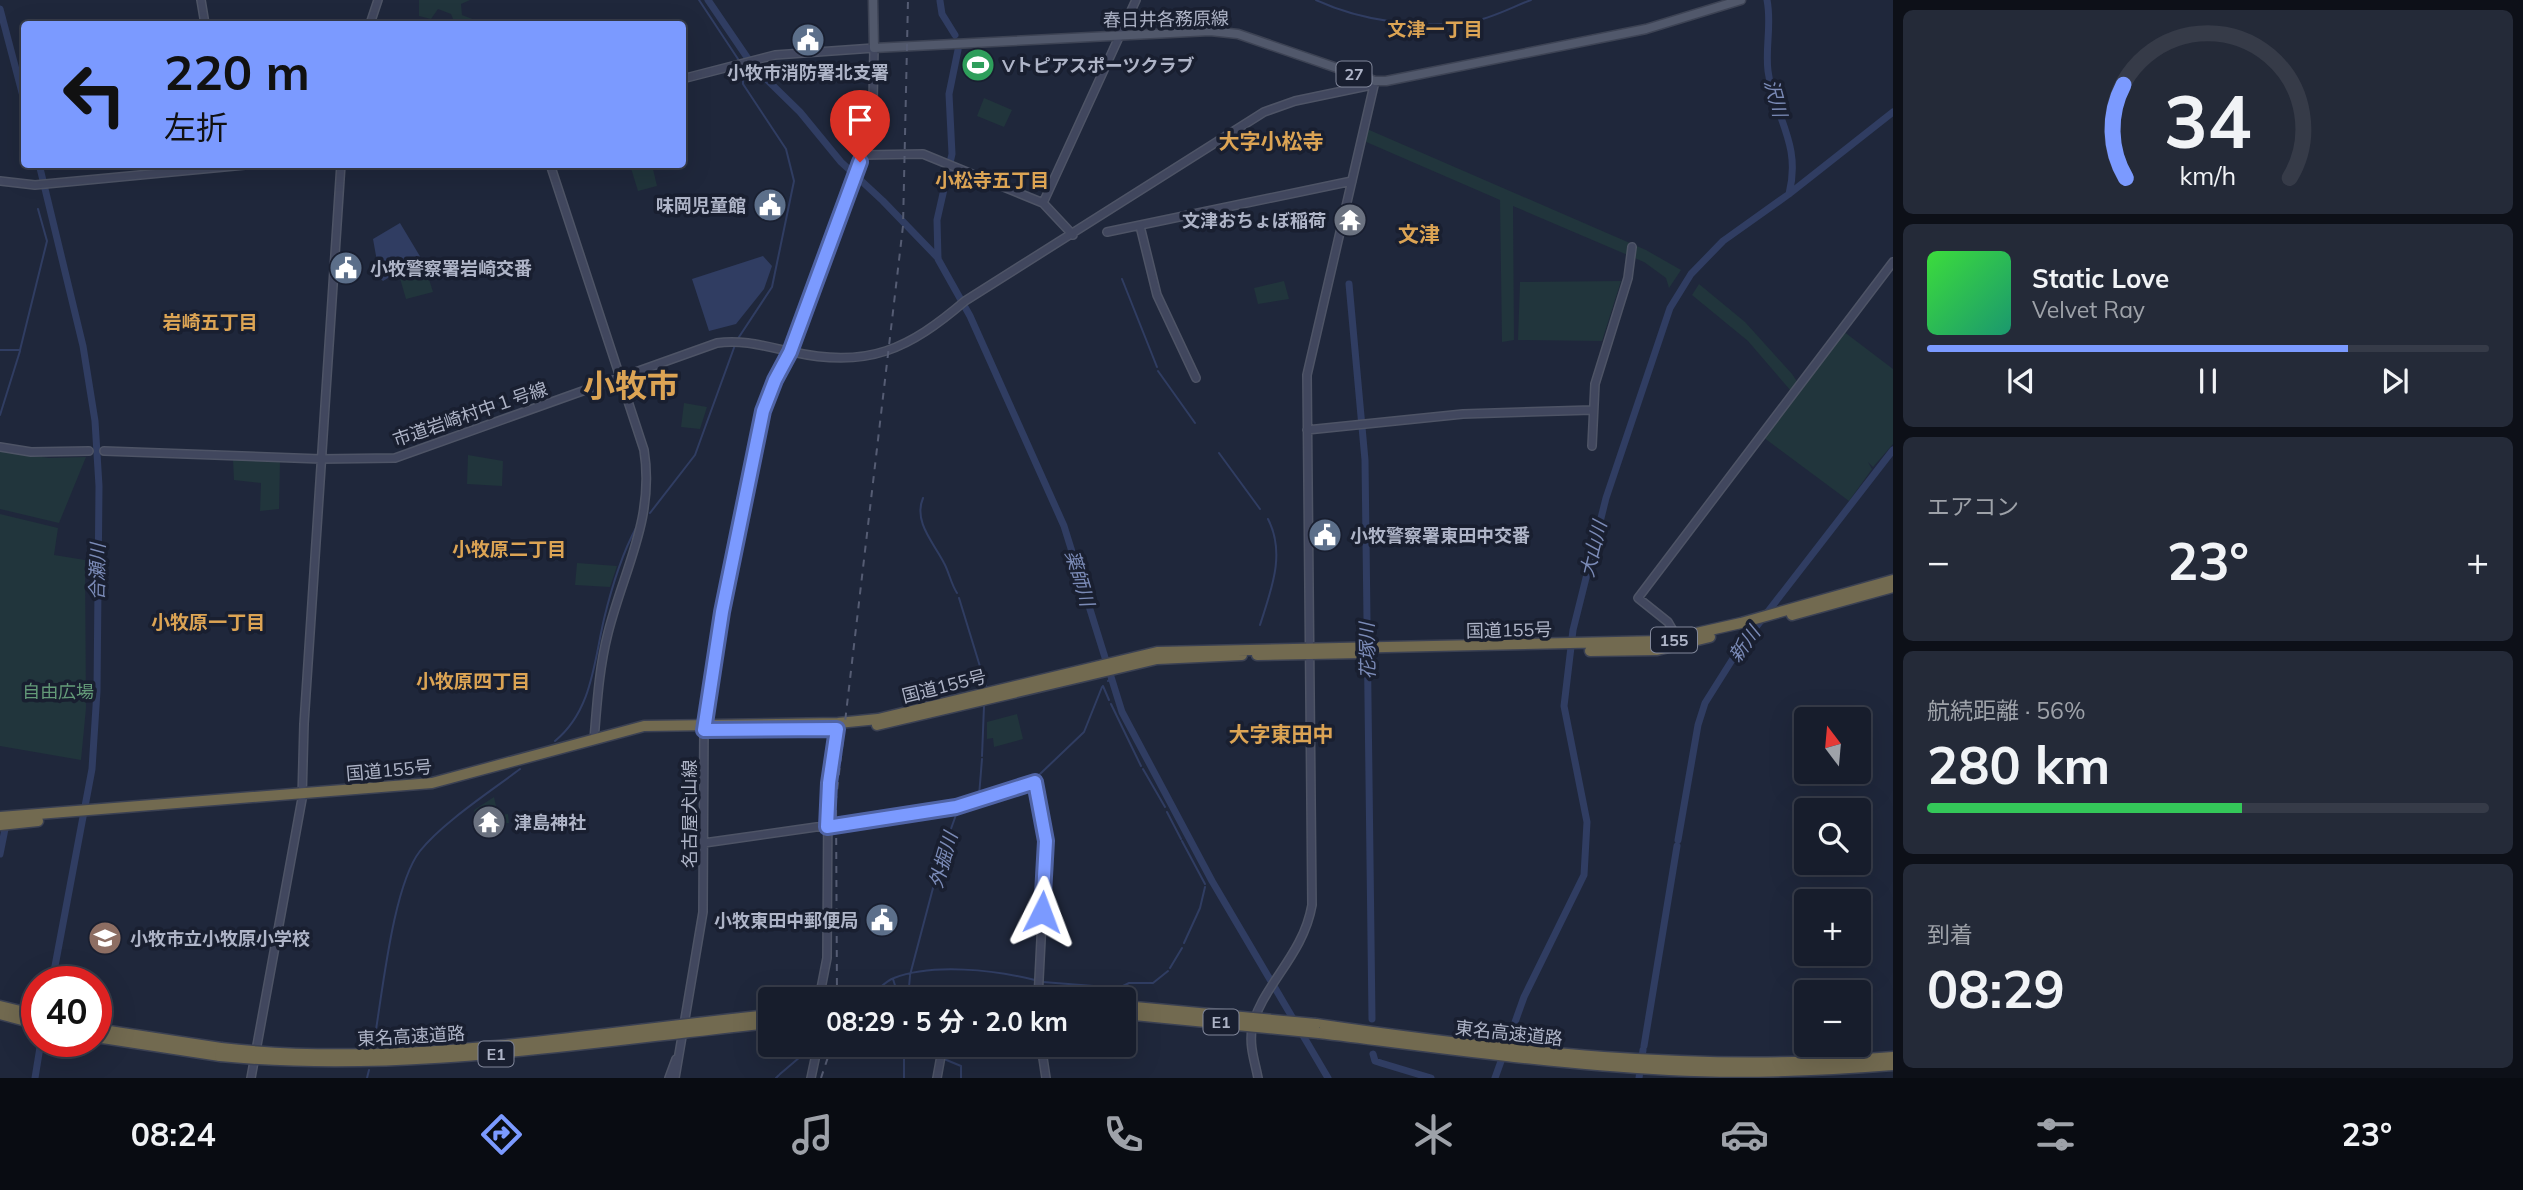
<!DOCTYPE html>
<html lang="ja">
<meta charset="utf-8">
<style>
:root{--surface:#171d2c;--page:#242a38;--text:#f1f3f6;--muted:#9ea2a9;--line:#363b48;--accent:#7b9aff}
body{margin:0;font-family:Mulish,"Noto Sans JP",sans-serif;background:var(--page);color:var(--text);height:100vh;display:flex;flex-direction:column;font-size:26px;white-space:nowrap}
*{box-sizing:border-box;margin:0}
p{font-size:23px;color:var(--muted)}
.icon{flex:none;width:38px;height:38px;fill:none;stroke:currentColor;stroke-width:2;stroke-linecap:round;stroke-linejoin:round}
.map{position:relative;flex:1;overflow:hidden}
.side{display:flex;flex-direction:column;gap:10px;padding:10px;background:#0d1018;width:630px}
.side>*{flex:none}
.banner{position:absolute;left:21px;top:21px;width:665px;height:147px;border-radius:7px;box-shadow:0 7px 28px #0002,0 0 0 2px var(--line);background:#7b9aff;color:#111;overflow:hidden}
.needle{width:46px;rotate:344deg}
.fabs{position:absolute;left:1794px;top:707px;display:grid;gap:14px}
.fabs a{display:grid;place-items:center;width:77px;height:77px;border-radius:7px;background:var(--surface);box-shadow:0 7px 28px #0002,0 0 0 2px var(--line);font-size:35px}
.speed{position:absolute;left:21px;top:966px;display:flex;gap:14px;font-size:35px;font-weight:700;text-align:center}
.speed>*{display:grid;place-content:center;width:91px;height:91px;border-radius:50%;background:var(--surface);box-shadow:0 7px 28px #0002,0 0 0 2px var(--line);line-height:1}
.speed .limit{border:10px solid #d22;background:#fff;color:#111}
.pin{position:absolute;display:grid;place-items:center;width:60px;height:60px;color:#fff;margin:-72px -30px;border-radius:50% 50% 50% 0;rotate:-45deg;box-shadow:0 0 7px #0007}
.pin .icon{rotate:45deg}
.me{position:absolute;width:77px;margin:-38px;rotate:3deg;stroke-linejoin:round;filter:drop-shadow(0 0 5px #0008)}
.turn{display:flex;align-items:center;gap:24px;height:147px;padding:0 28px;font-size:32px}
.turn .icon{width:91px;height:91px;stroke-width:2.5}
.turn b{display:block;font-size:49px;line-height:60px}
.big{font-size:52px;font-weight:700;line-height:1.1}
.side .card{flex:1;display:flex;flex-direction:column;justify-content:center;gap:10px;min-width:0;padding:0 24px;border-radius:10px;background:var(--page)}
.side .dial{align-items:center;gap:0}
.dial svg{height:182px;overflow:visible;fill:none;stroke:var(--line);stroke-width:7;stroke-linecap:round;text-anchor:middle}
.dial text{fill:var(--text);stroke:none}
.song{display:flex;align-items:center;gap:21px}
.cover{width:84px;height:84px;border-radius:10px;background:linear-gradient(135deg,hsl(120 70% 55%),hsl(160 70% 35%))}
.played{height:7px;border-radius:4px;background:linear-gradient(90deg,var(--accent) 75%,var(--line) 75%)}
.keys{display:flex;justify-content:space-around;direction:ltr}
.heat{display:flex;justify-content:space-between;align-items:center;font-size:38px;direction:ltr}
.charge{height:10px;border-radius:5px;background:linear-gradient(90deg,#34c759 56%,var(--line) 0)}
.trip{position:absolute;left:758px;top:987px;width:378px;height:70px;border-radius:7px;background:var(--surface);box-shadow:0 7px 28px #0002,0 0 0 2px var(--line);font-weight:700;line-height:70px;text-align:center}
.menu{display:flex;height:112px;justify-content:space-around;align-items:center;background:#090c12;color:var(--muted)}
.menu .icon{width:49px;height:49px}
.menu .selected{color:var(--accent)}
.menu b{font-size:32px;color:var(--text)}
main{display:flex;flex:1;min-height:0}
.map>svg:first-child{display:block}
.green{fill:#21353c}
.water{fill:#303d62}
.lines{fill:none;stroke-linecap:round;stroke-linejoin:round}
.stream{stroke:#303d62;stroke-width:2}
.river{stroke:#303d62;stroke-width:7}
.secondary-casing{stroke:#4e5466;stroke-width:10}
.primary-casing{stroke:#3d4354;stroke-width:11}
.highway-casing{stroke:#3b4153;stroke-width:13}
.secondary{stroke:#41475e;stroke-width:7}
.primary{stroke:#51586b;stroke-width:8}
.highway{stroke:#726a50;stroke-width:10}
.rail{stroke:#555c73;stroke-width:2;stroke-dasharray:7 7;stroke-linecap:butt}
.highway-bridge-casing{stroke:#3b4153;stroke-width:13;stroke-linecap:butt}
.highway-bridge{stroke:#726a50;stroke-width:10}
.route-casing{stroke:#5064a6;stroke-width:18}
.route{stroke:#7b9aff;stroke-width:12}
.labels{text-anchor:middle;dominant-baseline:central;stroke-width:7;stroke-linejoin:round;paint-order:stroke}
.shield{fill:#191f30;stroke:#81879a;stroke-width:2}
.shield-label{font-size:16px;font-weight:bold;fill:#aeb4c7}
.street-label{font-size:18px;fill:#aeb4c7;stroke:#191f30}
.poi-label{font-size:18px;font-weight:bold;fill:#aeb4c7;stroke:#191f30;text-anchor:start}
.park-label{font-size:18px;fill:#639a78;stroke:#191f30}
.neighbourhood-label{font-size:19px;font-weight:bold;fill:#dca454;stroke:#191f30}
.water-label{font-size:19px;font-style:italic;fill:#7b8bb7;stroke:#191f30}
.quarter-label{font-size:21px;font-weight:bold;fill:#dca454;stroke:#191f30}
.town-label{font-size:32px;font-weight:bold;fill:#dca454;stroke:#191f30}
</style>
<main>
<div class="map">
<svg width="1893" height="1078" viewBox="0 0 1893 1078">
<rect width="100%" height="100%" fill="#1f273b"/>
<path class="green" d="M419 0H470L461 4 462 15 475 20 476 24H455L451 14 438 9 431 19 419 16Z
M984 98 1012 110 1004 127 977 116Z
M1367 129 1646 250 1681 270 1669 288 1666 278 1644 262 1513 206 1514 340 1502 342 1500 200 1364 141Z
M630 165H652L657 186 638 191Z
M423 260 433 292 406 299 399 275Z
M1284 281 1289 299 1258 304 1254 288Z
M1621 281 1602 341 1518 340 1520 282Z
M1699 284 1745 322 1792 374 1798 383 1791 391 1748 341 1692 295Z
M1843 331 1893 369V444L1873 467 1868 462 1872 469 1849 501 1763 437Z
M684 403 707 407 700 429 681 427Z
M0 451 49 458 86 457 59 523 0 509Z
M468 455 503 461 502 486 467 484Z
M233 460H280L279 509 260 511 261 483 234 480Z
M0 514 58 528 54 555 85 560 86 708 81 760 0 746Z
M577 563 617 566 610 587 575 585Z
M1017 714 1023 739 994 747 993 738 987 739V722Z
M494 797 498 815 508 814 509 823 492 824 493 817 488 815 479 831 474 810Z"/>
<path class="water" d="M400 223 421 258 383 281 380 278 373 239Z
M763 256 772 266 764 289 736 324 709 331 692 279Z"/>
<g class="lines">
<path class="stream" d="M699 0 738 59
M940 0V1
M1316 0C1361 21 1421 29 1470 22 1491 19 1512 7 1531 0
M35 168 40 167
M1122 279 1157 367
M737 340 772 287 794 181 786 149 743 84V71
M0 350H20L47 241 38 209
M1158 371 1195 423
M0 415 20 351
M1219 453 1260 509
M923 498C913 522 934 543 944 563 949 572 951 584 957 593
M650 513 695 455 735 345
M959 598 986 686
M1260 625C1271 590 1286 554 1268 519
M1108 681 1110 679
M1103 686 1109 700
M1111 704 1141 766
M555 741C592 711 594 662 604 619 611 590 622 554 636 528
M982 756 984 706
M1143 769 1165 807
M1040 774 1084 732 1102 687
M979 796 982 759
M977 804 1008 794
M1167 812 1181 839
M1182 841 1205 884
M1184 943 1200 908 1205 887
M1170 968 1182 948
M910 975 942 854 957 812 961 808
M893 979 899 998
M1043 982 1119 988 1129 983H1153L1168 971
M868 998C876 992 885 981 894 978 933 963 995 970 1035 980
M908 998 910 976
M931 1046 939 1055
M373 1048C382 999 392 887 420 851 442 823 491 791 520 769
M944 1059 961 1066V1078
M780 1074 813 1046
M367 1078 369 1070
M776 1078 779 1075
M904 1078V1045"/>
<path class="river" d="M708 0 753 66 800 112 841 162 883 201 938 258
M1767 0C1772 24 1765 47 1768 71 1774 117 1802 143 1789 194
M940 1 942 14 955 35
M0 9 24 100
M958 50 949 94 952 154 937 220 938 259 970 316 1064 526 1122 712 1212 881 1328 1078
M39 164 83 346 95 421 99 486 97 691 92 769 52 982
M1349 284 1365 460 1372 1019
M1678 840 1698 725 1705 703 1739 649 1893 450
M0 854 5 829
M1644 1046 1677 846
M1373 1054 1375 1061 1381 1063 1431 1078
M35 1078 41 1041
M1495 1078 1524 997 1584 875 1587 822 1564 706 1573 630 1606 498 1670 308 1691 274 1723 241 1789 194 1893 112
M1639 1078 1643 1050"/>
<defs>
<path id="secondary" d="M201 0 205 24
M370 24 378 0
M863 155 923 154 1043 203 1073 235
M550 164 644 450C655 518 624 569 608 633 599 668 597 704 594 740
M0 181 35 185 257 164
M1043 203 1136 0
M1140 226 1157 295 1196 378
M1107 232 1352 181
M1307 430 1463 414 1592 410
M1592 446 1595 384 1628 278 1632 247
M0 447 31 452 89 451
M104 451 321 459 395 458 717 343C743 339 768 347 793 352 868 369 909 349 965 301L1264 112 1295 101 1367 86 1375 81
M1679 641 1668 622 1638 598 1893 262
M704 843 956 807 1036 782 1046 841 1038 999
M946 998V999
M819 999 827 958 828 795 838 723
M1041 1045 1046 1078
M251 1078 302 799 304 724 341 164
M669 1078 676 1059
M675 1078 703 912 704 724 722 612 755 445 768 395 790 352 863 155 873 102 874 48 775 55 682 79
M811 1078 818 1045
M937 1078 943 1045
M1258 1078C1255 1062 1249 1046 1252 1029 1260 987 1303 957 1312 905L1307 375 1375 81"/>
<path id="primary" d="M873 0 874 48 1210 31 1238 34 1375 81H1386L1646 29 1741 0"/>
<path id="highway" d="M1792 615 1893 587
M1590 651 1657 650 1710 637
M1257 655 1361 653
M877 725 1157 659 1242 655
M0 817 432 783 644 726 838 723 878 719 1157 652 1661 641 1741 623 1893 580
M0 825 38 821
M0 1006 37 1015
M0 1014 37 1024
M1316 1024C1508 1052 1699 1073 1893 1057
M96 1029 221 1048
M1319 1033C1435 1047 1552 1064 1669 1070 1744 1074 1818 1071 1893 1065
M96 1037 220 1056"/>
</defs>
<use href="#secondary" class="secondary-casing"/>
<use href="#primary" class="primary-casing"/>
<use href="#highway" class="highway-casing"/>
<use href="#secondary" class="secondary"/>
<use href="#primary" class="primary"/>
<use href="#highway" class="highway"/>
<path class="rail" d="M837 999 836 799 903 226 908 0
M821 1078 832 1045"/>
<defs>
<path id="highway-bridge" d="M1124 1006 1316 1024
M1124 1014 1319 1033
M221 1048C405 1069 587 1033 770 1015
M220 1056C405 1074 587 1042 770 1023"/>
</defs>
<use href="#highway-bridge" class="highway-bridge-casing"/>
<use href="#highway-bridge" class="highway-bridge"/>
</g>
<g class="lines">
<defs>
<path id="route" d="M860 162 790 352 775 380 763 411 722 612 704 730 837 729 829 783 827 827 956 807 1035 782 1046 841 1042 912"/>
</defs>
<use href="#route" class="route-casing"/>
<use href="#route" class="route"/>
</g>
<defs>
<symbol id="civic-disc" viewBox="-11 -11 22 22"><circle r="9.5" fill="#5c6f8a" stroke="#191f30"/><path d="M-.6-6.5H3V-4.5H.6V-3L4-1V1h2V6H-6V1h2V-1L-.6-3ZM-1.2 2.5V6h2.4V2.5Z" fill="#fff"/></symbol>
<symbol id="stadium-disc" viewBox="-11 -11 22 22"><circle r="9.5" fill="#2e9e5b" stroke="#191f30"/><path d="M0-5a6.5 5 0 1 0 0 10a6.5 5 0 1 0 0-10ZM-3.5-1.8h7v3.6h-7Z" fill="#fff"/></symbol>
<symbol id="temple-disc" viewBox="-11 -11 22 22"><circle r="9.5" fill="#6b7280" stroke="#191f30"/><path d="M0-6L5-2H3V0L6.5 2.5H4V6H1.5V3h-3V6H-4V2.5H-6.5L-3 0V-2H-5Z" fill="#fff"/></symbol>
<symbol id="school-disc" viewBox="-11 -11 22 22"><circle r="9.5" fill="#8d6e63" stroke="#191f30"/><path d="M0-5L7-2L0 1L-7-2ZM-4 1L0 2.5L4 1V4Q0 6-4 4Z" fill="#fff"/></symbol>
</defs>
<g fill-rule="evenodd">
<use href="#civic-disc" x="789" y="21" width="38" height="38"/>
<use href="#stadium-disc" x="959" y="46" width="38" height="38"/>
<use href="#civic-disc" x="751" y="186" width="38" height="38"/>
<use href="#temple-disc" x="1331" y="201" width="38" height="38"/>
<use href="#civic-disc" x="327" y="249" width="38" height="38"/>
<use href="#civic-disc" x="1306" y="516" width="38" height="38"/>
<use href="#temple-disc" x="470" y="803" width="38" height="38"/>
<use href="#civic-disc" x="863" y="901" width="38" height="38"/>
<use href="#school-disc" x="86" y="919" width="38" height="38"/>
</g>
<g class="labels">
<g class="shield">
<rect x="1336.5" y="61.5" width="35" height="25" rx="5"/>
<rect x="1651" y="627.5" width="46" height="25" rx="5"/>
<rect x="1203.5" y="1009.5" width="35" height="25" rx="5"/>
<rect x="478.5" y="1041.5" width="35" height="25" rx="5"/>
</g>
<g class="shield-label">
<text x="1354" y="74">27</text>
<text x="1674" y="640">155</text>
<text x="1221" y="1022">E1</text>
<text x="496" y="1054">E1</text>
</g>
<g class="street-label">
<text transform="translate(1166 19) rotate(-1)">春日井各務原線</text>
<text transform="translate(470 414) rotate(-19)">市道岩崎村中１号線</text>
<text transform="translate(1509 630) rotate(-1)">国道155号</text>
<text transform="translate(944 686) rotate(-14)">国道155号</text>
<text transform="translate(389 770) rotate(-5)">国道155号</text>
<text transform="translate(689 814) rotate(-90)">名古屋犬山線</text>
<text transform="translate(1509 1033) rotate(6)">東名高速道路</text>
<text transform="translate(411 1036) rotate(-3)">東名高速道路</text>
</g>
<g class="poi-label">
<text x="1002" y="65">Vトピアスポーツクラブ</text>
<text x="808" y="72" text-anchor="middle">小牧市消防署北支署</text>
<text x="746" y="205" text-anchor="end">味岡児童館</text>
<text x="1326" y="220" text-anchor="end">文津おちょぼ稲荷</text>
<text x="370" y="268">小牧警察署岩崎交番</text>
<text x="1350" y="535">小牧警察署東田中交番</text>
<text x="514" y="822">津島神社</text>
<text x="858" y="920" text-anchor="end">小牧東田中郵便局</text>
<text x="130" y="938">小牧市立小牧原小学校</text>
</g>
<g class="park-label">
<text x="58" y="691">自由広場</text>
</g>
<g class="neighbourhood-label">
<text x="1435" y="29">文津一丁目</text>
<text x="992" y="180">小松寺五丁目</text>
<text x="210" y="322">岩崎五丁目</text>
<text x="509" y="549">小牧原二丁目</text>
<text x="208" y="622">小牧原一丁目</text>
<text x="473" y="681">小牧原四丁目</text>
</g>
<g class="water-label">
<text transform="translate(1776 98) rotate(75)">沢川</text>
<text transform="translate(1593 549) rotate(-76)">大山川</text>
<text transform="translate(97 572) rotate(-89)">合瀬川</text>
<text transform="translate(1080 578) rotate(73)">薬師川</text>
<text transform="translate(1744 644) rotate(-54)">新川</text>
<text transform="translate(1367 651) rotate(-91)">花塚川</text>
<text transform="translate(943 860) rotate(-74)">外掘川</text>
</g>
<g class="quarter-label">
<text x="1271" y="141">大字小松寺</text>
<text x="1419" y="234">文津</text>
<text x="1281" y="734">大字東田中</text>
</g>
<g class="town-label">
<text x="631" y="385">小牧市</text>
</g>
</g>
</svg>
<div class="fabs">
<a><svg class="needle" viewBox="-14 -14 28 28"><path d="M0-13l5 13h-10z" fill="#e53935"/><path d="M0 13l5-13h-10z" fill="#9ea2a9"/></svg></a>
<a><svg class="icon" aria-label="search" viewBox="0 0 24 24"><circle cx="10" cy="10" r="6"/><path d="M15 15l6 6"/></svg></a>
<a>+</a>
<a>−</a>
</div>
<div class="speed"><div class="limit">40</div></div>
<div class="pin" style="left:860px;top:162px;background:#d93025"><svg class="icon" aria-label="arrive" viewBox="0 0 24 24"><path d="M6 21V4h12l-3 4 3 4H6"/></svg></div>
<svg class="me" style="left:1042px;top:912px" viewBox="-20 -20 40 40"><path d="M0-17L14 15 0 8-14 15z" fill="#7b9aff" stroke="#fff" stroke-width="4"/></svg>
<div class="trip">08:29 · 5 分 · 2.0 km</div>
<div class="banner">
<div class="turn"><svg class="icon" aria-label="left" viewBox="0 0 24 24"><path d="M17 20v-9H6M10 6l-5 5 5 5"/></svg><div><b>220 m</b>左折</div></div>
</div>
</div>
<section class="side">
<div class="card dial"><svg viewBox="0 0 100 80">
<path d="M14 69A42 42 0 1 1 86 69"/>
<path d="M14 69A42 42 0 0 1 13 28" stroke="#7b9aff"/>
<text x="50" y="56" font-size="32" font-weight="700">34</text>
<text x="50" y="72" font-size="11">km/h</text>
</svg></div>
<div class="card">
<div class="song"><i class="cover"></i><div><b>Static Love</b><p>Velvet Ray</p></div></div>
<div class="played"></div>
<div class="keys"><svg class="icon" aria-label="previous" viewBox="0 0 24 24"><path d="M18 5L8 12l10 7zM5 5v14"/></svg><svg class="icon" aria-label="pause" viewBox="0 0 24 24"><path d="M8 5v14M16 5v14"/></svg><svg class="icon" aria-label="next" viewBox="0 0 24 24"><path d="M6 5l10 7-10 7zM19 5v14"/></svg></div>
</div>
<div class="card"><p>エアコン</p>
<div class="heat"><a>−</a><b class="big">23°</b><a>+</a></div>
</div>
<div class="card"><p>航続距離 · 56%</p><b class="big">280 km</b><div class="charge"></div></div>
<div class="card"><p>到着</p><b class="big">08:29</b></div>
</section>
</main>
<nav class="menu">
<b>08:24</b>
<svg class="icon selected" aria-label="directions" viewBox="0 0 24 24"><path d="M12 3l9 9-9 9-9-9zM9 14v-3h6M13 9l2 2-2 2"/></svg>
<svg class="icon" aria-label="music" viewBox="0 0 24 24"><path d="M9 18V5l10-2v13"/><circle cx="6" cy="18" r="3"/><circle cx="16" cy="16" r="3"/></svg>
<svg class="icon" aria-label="phone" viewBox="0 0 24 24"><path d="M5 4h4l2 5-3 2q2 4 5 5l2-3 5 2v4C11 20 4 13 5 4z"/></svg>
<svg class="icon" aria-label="climate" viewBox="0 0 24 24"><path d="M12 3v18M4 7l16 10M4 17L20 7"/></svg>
<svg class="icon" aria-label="car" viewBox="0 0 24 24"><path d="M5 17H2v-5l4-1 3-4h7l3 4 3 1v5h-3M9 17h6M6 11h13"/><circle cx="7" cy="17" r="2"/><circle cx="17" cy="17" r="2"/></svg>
<svg class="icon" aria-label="filters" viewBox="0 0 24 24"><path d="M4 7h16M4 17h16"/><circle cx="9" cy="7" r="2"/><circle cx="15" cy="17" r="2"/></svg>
<b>23°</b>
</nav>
